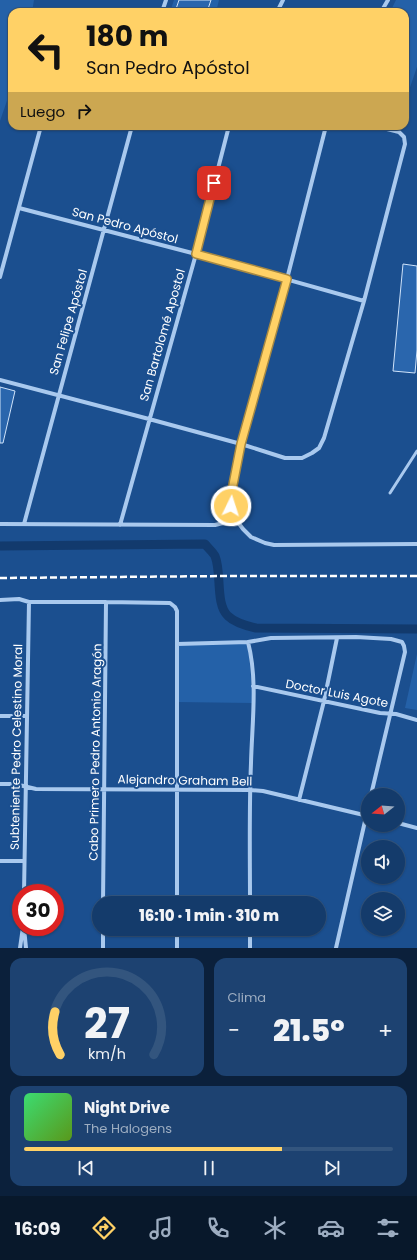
<!DOCTYPE html>
<html lang="es">
<meta charset="utf-8">
<style>
:root{--surface:#143b6b;--page:#1d4271;--text:#f1f3f6;--muted:#9dadc1;--line:#33557e;--accent:#ffd166}
body{margin:0;font-family:Poppins,sans-serif;background:var(--page);color:var(--text);height:100vh;display:flex;flex-direction:column;font-size:15px;white-space:nowrap}
*{box-sizing:border-box;margin:0}
p{font-size:13px;color:var(--muted)}
.icon{flex:none;width:22px;height:22px;fill:none;stroke:currentColor;stroke-width:2;stroke-linecap:round;stroke-linejoin:round}
.map{position:relative;height:948px;overflow:hidden}
.side{display:flex;flex-direction:column;gap:10px;padding:10px;background:#0b203b;flex:1}
.side>*{flex:none}
.guide{position:absolute;left:8px;top:8px;width:401px;height:122px;border-radius:12px;box-shadow:0 1px 3px #0004,0 0 0 1px var(--line);background:#ffd166;color:#111;overflow:hidden}
.needle{width:26px;rotate:253deg}
.tools{position:absolute;left:361px;top:788px;display:grid;gap:8px}
.tools a{display:grid;place-items:center;width:44px;height:44px;border-radius:50%;background:var(--surface);box-shadow:0 1px 3px #0004,0 0 0 1px var(--line);font-size:20px}
.speed{position:absolute;left:12px;top:884px;display:flex;gap:8px;font-size:20px;font-weight:700;text-align:center}
.speed>*{display:grid;place-content:center;width:52px;height:52px;border-radius:50%;background:var(--surface);box-shadow:0 1px 3px #0004,0 0 0 1px var(--line);line-height:1}
.speed .limit{border:6px solid #d22;background:#fff;color:#111}
.pin{position:absolute;display:grid;place-items:center;width:34px;height:34px;color:#fff;margin:-17px;border-radius:8px;box-shadow:0 2px 6px #0006}
.me{position:absolute;width:44px;margin:-22px;rotate:4deg;stroke-linejoin:round;filter:drop-shadow(0 0 3px #0008)}
.turn{display:flex;align-items:center;gap:14px;height:84px;padding:0 12px;font-size:18px}
.turn .icon{width:52px;height:52px;stroke-width:2.5}
.turn b{display:block;font-size:28px;line-height:34px}
.then{display:flex;align-items:center;height:38px;padding:0 12px;background:#0003;gap:8px;font-size:15px}
.big{font-size:30px;font-weight:800;line-height:1.1}
.side .widget{flex:1;display:flex;flex-direction:column;justify-content:center;gap:6px;min-width:0;padding:0 14px;border-radius:12px;background:var(--page)}
.side .dial{align-items:center;gap:0}
.dial svg{height:104px;overflow:visible;fill:none;stroke:var(--line);stroke-width:7;stroke-linecap:round;text-anchor:middle}
.dial text{fill:var(--text);stroke:none}
.song{display:flex;align-items:center;gap:12px}
.cover{width:48px;height:48px;border-radius:6px;background:linear-gradient(135deg,hsl(140 70% 55%),hsl(90 70% 35%))}
.played{height:4px;border-radius:2px;background:linear-gradient(90deg,var(--accent) 70%,var(--line) 70%)}
.keys{display:flex;justify-content:space-around;direction:ltr}
.heat{display:flex;justify-content:space-between;align-items:center;font-size:22px;direction:ltr}
.side .tiles{flex:1;display:grid;gap:10px;grid-template-columns:1fr 1fr}
.widget:last-child{grid-column:span 2}
.trip{position:absolute;left:92px;top:896px;width:234px;height:40px;border-radius:20px;background:var(--surface);box-shadow:0 1px 3px #0004,0 0 0 1px var(--line);font-weight:800;line-height:40px;text-align:center}
.tabs{display:flex;height:64px;justify-content:space-around;align-items:center;background:#08182b;color:var(--muted)}
.tabs .icon{width:28px;height:28px}
.tabs .selected{color:var(--accent)}
.tabs b{font-size:18px;color:var(--text)}
.map>svg:first-child{display:block}
.green{fill:#2461a8}
.lines{fill:none;stroke-linecap:round;stroke-linejoin:round}
.canal{stroke:#123a6d;stroke-width:9}
.building{fill:#2a66ad;stroke:#cfe3fa}
.lane{stroke:#a9c9ee;stroke-width:3}
.street{stroke:#a9c9ee;stroke-width:4}
.rail{stroke:#fff;stroke-width:2.5;stroke-dasharray:7 3;stroke-linecap:butt}
.route-casing{stroke:#a68842;stroke-width:10}
.route{stroke:#ffd166;stroke-width:7}
.labels{text-anchor:middle;dominant-baseline:central;stroke-width:4;stroke-linejoin:round;paint-order:stroke}
.street-label{font-size:12px;fill:#fff;stroke:#1b4f8f}
</style>
<div class="map">
<svg width="417" height="948" viewBox="0 0 417 948">
<rect width="100%" height="100%" fill="#1b4f8f"/>
<path class="green" d="M0 0H34L32 12H12V86L0 121Z
M174 0H219L216 12H170Z
M396 0H417V67L405 102V12H390Z
M248 642 253 703 177 702V644Z
M417 654V710L405 708Z"/>
<g class="lines">
<path class="canal" d="M0 546 205 544C208 548 213 552 215 556 222 573 215 604 228 616 235 623 247 626 256 628L417 629"/>
</g>
<path class="building" d="M179 0H211L207 12H175Z
M403 264 417 266V350L415 373 393 371Z
M0 387 15 391 3 443H0Z"/>
<g class="lines">
<path class="lane" d="M390 493 417 451"/>
<path class="street" d="M162 12 166 0
M277 12 283 0
M381 12 388 0
M326 126 287 279 241 444 231 495V506L234 517 243 529 251 537 265 543 274 545 417 544
M19 208 196 254 364 301
M0 277 41 126
M0 380 149 419 241 444 285 458H302L312 453 319 448 324 438 364 301 405 144 404 137 399 132 375 126
M0 524 215 525 223 523 234 517
M24 524C59 391 97 259 132 126
M120 525 196 254 229 126
M0 600 19 599 29 602H106L170 603 175 607 177 611V903
M248 642C258 681 252 723 251 763 249 810 250 856 250 903
M177 644 248 642 271 638 356 637 391 639 402 642 404 646 405 652 371 795
M253 686 380 713 396 714 417 720
M0 716H26
M0 784H15L36 789 250 790 263 791 368 816
M299 800 324 701 337 638
M398 823 417 828
M0 861H24
M24 893 29 602
M103 903 106 602
M24 928 26 948
M20 948 23 927
M103 948V929
M177 948V929
M250 948V929
M336 948 368 808"/>
<path class="rail" d="M0 578 224 576H417"/>
</g>
<g class="lines">
<defs>
<path id="route" d="M214 183 196 254 287 279 241 444 231 495V506"/>
</defs>
<use href="#route" class="route-casing"/>
<use href="#route" class="route"/>
</g>
<g class="labels">
<g class="street-label">
<text transform="translate(125 225) rotate(15)">San Pedro Apóstol</text>
<text transform="translate(68 322) rotate(-74)">San Felipe Apóstol</text>
<text transform="translate(162 335) rotate(-74)">San Bartolomé Apostol</text>
<text transform="translate(337 693) rotate(11)">Doctor Luis Agote</text>
<text transform="translate(16 747) rotate(-89)">Subteniente Pedro Celestino Moral</text>
<text transform="translate(95 752) rotate(-89)">Cabo Primero Pedro Antonio Aragón</text>
<text transform="translate(185 780) rotate(1)">Alejandro Graham Bell</text>
</g>
</g>
</svg>
<div class="tools">
<a><svg class="needle" viewBox="-14 -14 28 28"><path d="M0-13l5 13h-10z" fill="#e53935"/><path d="M0 13l5-13h-10z" fill="#9dadc1"/></svg></a>
<a><svg class="icon" aria-label="sound" viewBox="0 0 24 24"><path d="M4 9h4l5-4v14l-5-4H4zM17 9q2 3 0 6"/></svg></a>
<a><svg class="icon" aria-label="layers" viewBox="0 0 24 24"><path d="M12 4l9 5-9 5-9-5zM3 14l9 5 9-5"/></svg></a>
</div>
<div class="speed"><div class="limit">30</div></div>
<div class="pin" style="left:214px;top:183px;background:#d93025"><svg class="icon" aria-label="arrive" viewBox="0 0 24 24"><path d="M6 21V4h12l-3 4 3 4H6"/></svg></div>
<svg class="me" style="left:231px;top:506px" viewBox="-20 -20 40 40"><circle r="17" fill="#ffd166" stroke="#fff" stroke-width="3"/><path d="M0-11L8 9 0 5-8 9z" fill="#fff"/></svg>
<div class="trip">16:10 · 1 min · 310 m</div>
<div class="guide">
<div class="turn"><svg class="icon" aria-label="left" viewBox="0 0 24 24"><path d="M17 20v-9H6M10 6l-5 5 5 5"/></svg><div><b>180 m</b>San Pedro Apóstol</div></div>
<div class="then">Luego<svg class="icon" aria-label="right" viewBox="0 0 24 24"><path d="M7 20v-9h11M14 6l5 5-5 5"/></svg></div>
</div>
</div>
<section class="side">
<div class="tiles">
<div class="widget dial"><svg viewBox="0 0 100 80">
<path d="M14 69A42 42 0 1 1 86 69"/>
<path d="M14 69A42 42 0 0 1 10 36" stroke="#ffd166"/>
<text x="50" y="56" font-size="32" font-weight="700">27</text>
<text x="50" y="72" font-size="11">km/h</text>
</svg></div>
<div class="widget"><p>Clima</p>
<div class="heat"><a>−</a><b class="big">21.5°</b><a>+</a></div>
</div>
<div class="widget">
<div class="song"><i class="cover"></i><div><b>Night Drive</b><p>The Halogens</p></div></div>
<div class="played"></div>
<div class="keys"><svg class="icon" aria-label="previous" viewBox="0 0 24 24"><path d="M18 5L8 12l10 7zM5 5v14"/></svg><svg class="icon" aria-label="pause" viewBox="0 0 24 24"><path d="M8 5v14M16 5v14"/></svg><svg class="icon" aria-label="next" viewBox="0 0 24 24"><path d="M6 5l10 7-10 7zM19 5v14"/></svg></div>
</div>
</div>
</section>
<nav class="tabs">
<b>16:09</b>
<svg class="icon selected" aria-label="directions" viewBox="0 0 24 24"><path d="M12 3l9 9-9 9-9-9zM9 14v-3h6M13 9l2 2-2 2"/></svg>
<svg class="icon" aria-label="music" viewBox="0 0 24 24"><path d="M9 18V5l10-2v13"/><circle cx="6" cy="18" r="3"/><circle cx="16" cy="16" r="3"/></svg>
<svg class="icon" aria-label="phone" viewBox="0 0 24 24"><path d="M5 4h4l2 5-3 2q2 4 5 5l2-3 5 2v4C11 20 4 13 5 4z"/></svg>
<svg class="icon" aria-label="climate" viewBox="0 0 24 24"><path d="M12 3v18M4 7l16 10M4 17L20 7"/></svg>
<svg class="icon" aria-label="car" viewBox="0 0 24 24"><path d="M5 17H2v-5l4-1 3-4h7l3 4 3 1v5h-3M9 17h6M6 11h13"/><circle cx="7" cy="17" r="2"/><circle cx="17" cy="17" r="2"/></svg>
<svg class="icon" aria-label="filters" viewBox="0 0 24 24"><path d="M4 7h16M4 17h16"/><circle cx="9" cy="7" r="2"/><circle cx="15" cy="17" r="2"/></svg>
</nav>
